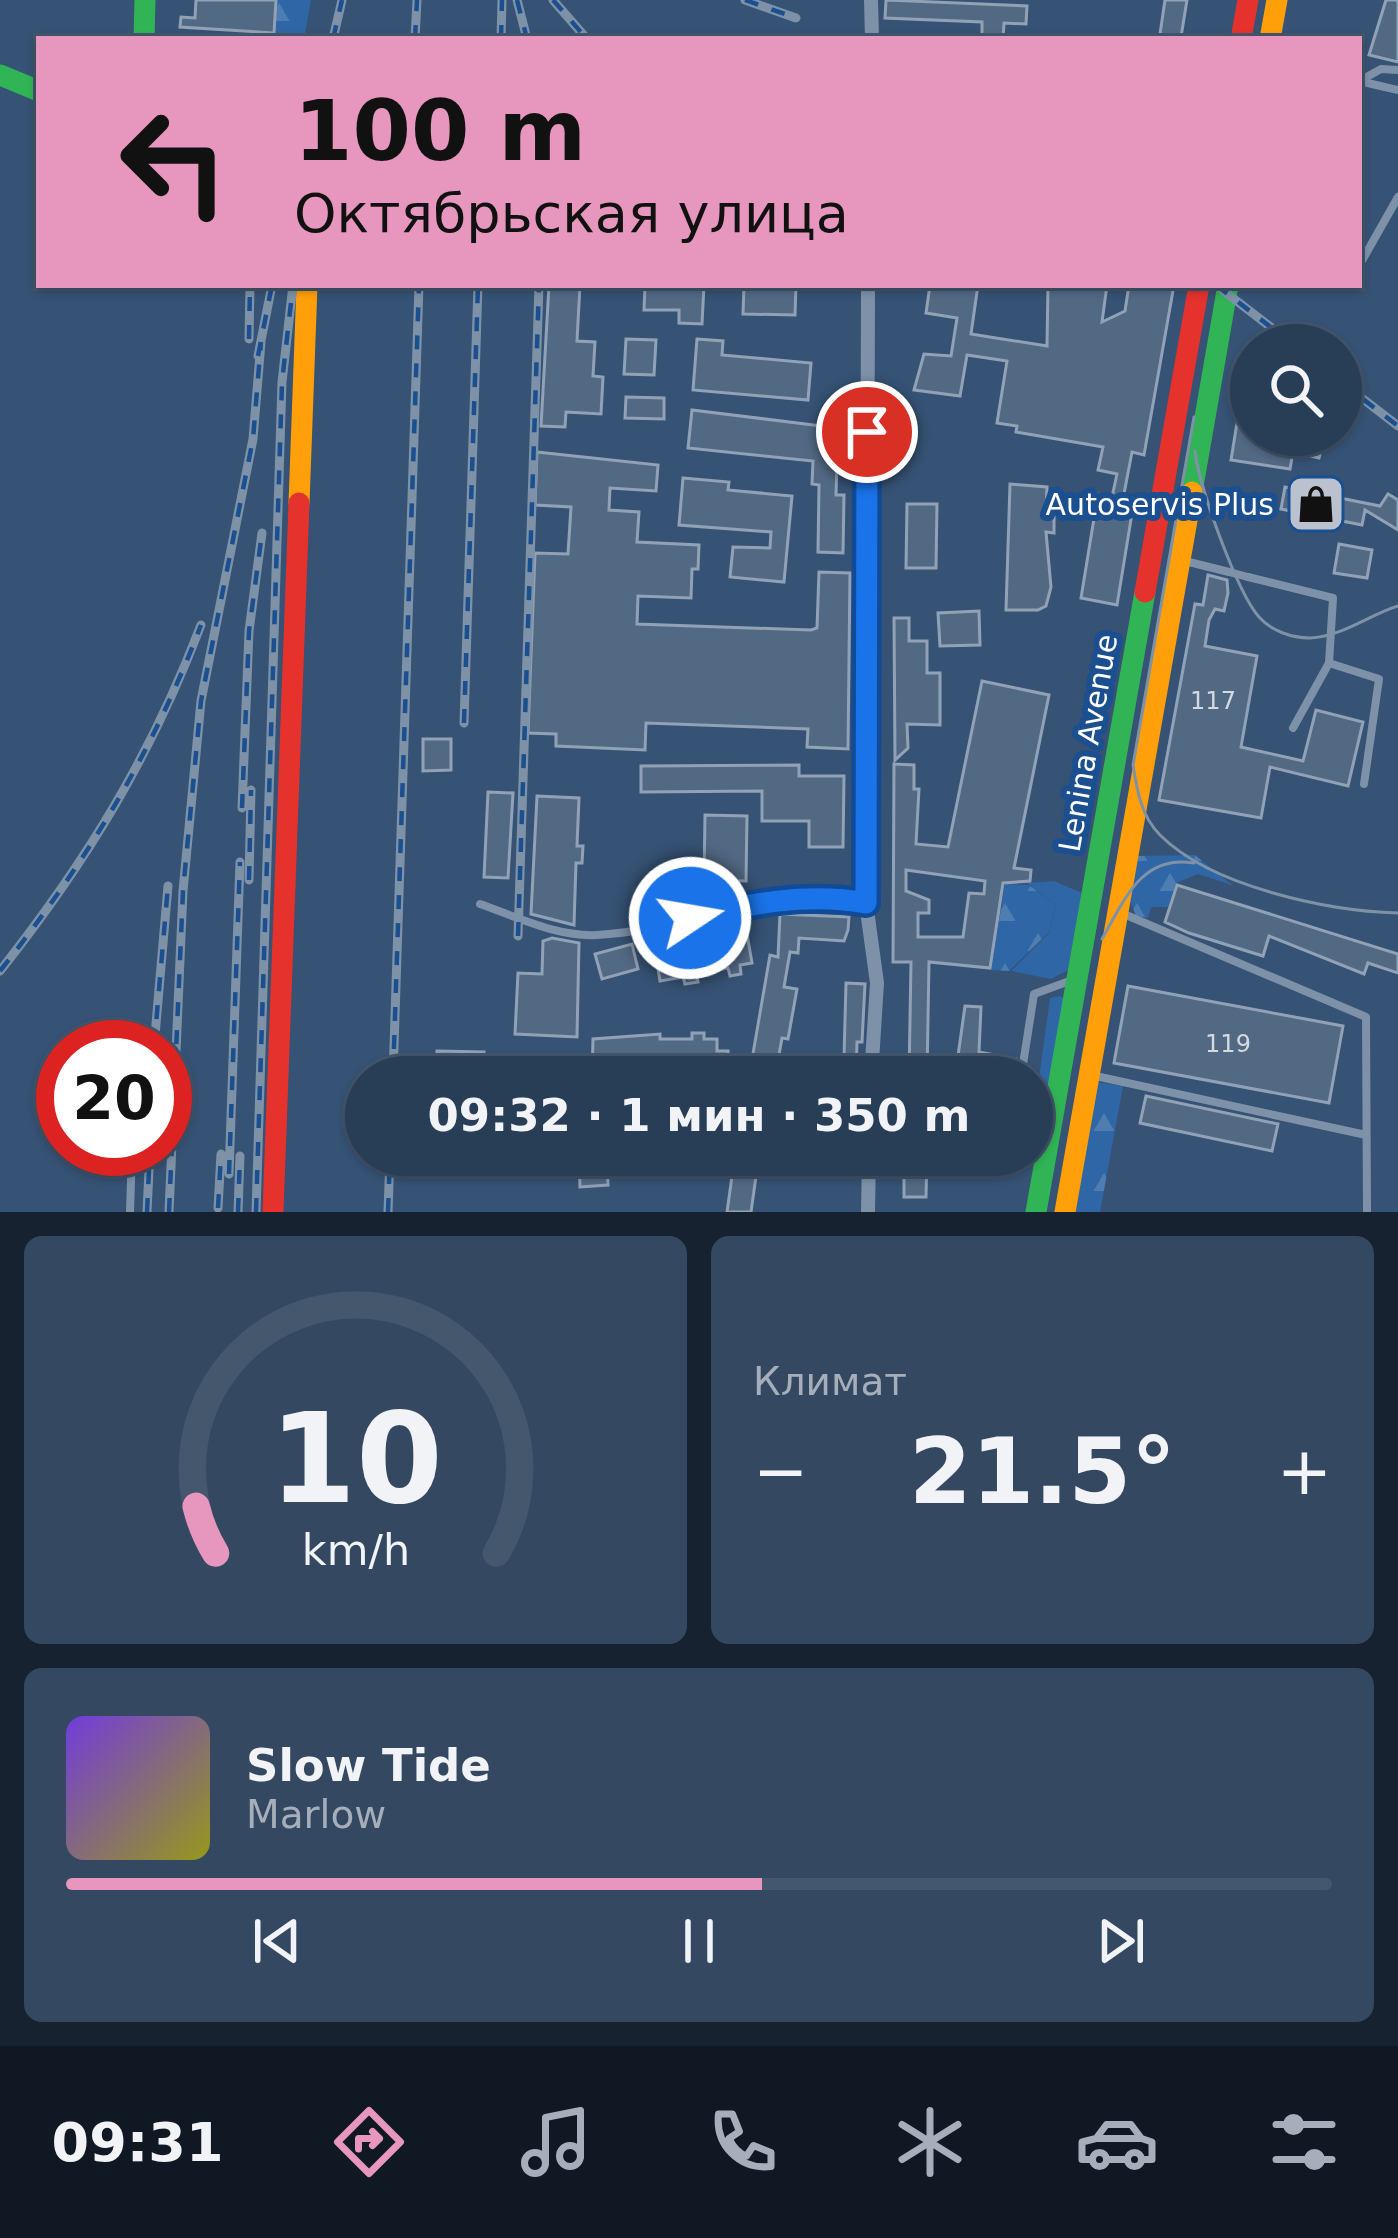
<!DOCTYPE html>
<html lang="ru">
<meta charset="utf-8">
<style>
:root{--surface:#283e57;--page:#344961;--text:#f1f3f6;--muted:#a5aeba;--line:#44576d;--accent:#e797bd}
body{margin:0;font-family:"DejaVu Sans",sans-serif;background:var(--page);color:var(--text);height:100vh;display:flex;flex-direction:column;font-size:45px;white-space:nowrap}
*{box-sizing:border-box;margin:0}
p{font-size:39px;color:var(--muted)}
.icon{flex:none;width:66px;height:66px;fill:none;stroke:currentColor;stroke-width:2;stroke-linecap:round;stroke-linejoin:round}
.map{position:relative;height:1212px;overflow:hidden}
.sheet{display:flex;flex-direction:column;gap:24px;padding:24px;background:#162230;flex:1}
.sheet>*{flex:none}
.guide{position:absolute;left:36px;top:36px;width:1326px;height:252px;border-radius:0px;box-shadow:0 3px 9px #0004,0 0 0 3px var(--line);background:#e797bd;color:#111;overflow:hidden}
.controls{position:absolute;left:1230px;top:324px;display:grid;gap:24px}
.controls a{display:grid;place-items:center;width:132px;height:132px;border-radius:50%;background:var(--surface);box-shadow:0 3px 9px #0004,0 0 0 3px var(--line);font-size:60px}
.speed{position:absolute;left:36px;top:1020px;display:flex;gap:24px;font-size:60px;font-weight:700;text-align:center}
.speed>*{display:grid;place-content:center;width:156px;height:156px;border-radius:50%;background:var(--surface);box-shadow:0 3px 9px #0004,0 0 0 3px var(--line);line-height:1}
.speed .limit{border:18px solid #d22;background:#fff;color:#111}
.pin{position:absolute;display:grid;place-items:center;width:102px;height:102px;color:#fff;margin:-51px;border:6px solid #fff;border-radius:50%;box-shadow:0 3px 12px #0007}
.me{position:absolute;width:132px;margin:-66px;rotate:78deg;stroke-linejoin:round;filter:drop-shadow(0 0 9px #0008)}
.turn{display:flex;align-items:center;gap:42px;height:252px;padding:0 60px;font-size:54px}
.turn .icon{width:156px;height:156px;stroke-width:2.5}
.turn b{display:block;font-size:84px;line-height:102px}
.big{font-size:90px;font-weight:700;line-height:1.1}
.sheet .tile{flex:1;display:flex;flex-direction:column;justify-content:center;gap:18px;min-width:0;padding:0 42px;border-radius:18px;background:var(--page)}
.sheet .dial{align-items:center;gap:0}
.dial svg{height:312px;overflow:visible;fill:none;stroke:var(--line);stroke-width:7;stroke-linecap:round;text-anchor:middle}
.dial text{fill:var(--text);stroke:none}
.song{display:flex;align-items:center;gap:36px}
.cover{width:144px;height:144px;border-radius:18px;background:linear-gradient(135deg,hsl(260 70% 55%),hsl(60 70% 35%))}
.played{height:12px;border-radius:6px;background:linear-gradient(90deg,var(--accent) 55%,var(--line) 55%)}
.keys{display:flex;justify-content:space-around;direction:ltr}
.heat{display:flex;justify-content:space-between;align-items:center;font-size:66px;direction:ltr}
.sheet .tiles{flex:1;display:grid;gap:24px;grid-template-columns:1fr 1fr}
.tile:last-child{grid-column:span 2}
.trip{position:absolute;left:345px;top:1056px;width:708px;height:120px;border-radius:60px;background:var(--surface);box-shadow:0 3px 9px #0004,0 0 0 3px var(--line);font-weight:700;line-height:120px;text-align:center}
.dock{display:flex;height:192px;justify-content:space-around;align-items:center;background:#101923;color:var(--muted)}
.dock .icon{width:84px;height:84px}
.dock .active{color:var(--accent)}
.dock b{font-size:54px;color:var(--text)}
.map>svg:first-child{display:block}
.green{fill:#2f66a5}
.forest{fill:url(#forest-firs)}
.building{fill:#526984;stroke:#92a2b6;stroke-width:3;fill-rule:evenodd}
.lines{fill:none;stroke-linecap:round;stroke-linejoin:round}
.lane{stroke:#7d92a8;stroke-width:8}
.street{stroke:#7d92a8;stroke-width:14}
.fast{stroke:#30b455;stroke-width:21}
.slow{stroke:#ff9f0a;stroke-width:21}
.jam{stroke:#e5322d;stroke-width:21}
.tram{stroke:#7e92a7;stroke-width:3}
.rail-casing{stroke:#7e92a7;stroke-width:9}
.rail{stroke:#1b4f8f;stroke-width:4.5;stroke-dasharray:14;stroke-linecap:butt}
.lane-bridge{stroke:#7d92a8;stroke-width:8}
.route-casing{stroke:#114b97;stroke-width:30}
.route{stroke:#1a73e8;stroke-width:21}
.labels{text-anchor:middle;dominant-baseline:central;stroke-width:12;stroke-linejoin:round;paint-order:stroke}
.number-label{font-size:24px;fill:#d4dae0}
.poi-label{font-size:30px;fill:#fff;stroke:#1b4f8f;text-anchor:end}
.street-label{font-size:30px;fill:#fff;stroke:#1b4f8f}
</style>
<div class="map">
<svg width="1398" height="1212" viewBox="0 0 1398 1212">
<defs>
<pattern id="forest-firs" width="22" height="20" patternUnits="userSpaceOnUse" patternTransform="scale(3)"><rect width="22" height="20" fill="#2f66a5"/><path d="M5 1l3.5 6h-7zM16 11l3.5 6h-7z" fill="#4e7db2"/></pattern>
</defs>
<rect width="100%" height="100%" fill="#365274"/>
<path class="green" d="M1054 881 1082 893 1068 970 1051 979 1011 971 1049 933 1056 905 1027 883Z
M1060 996 1068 1000 1042 1123 1033 1121 1050 998Z"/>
<path class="forest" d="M271 0H311L304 39H170L268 33Z
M1195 855 1232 885 1198 874 1176 883 1168 907H1151L1148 918 1136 916 1127 893 1136 856Z
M1005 884 1029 885 1056 905 1049 932 1009 971 991 970Z
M1096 1082 1123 1086 1100 1212H1074Z"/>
<path class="building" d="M196 0H276L274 33 180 27 181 17 195 18Z
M886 0 1027 6 1026 24 1004 23 1003 39H982V22L885 18Z
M1165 0H1187L1181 37 1160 34Z
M1386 0H1398V62L1369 55Z
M549 285H580L577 341 595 342 593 376 603 377 601 414 566 412 565 427 541 426Z
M645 285H704L702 324 679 323V310H644Z
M744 285H796L795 315 743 314Z
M930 285H978L971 334 1047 346 1048 285H1107L1102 322 1125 311 1129 285H1174L1144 455 1132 452 1123 499 1134 501 1117 605 1081 598 1098 494 1112 497 1117 474 1098 470 1103 447 1016 432 1017 426 997 423 1007 361 967 355 960 396 914 390 924 354 951 356 957 318 926 313Z
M626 339 656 340 654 375 624 374Z
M697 339 723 341 722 355 811 363 808 400 693 390Z
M626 397 664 398V419L625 418Z
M1240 404 1251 405V435H1296L1323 443 1319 458 1293 452 1290 469 1231 460Z
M692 410 838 428 836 495H844L843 553 818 552 819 485 812 484 813 461 688 448Z
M537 452 658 465 656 491 610 488 609 510 639 512 637 542 699 545 698 569H692L691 598 638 596 637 624 811 630 817 628 819 572 850 573 848 749 807 747 808 729 646 723 645 750 556 746V734L528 733 535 553 568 554 571 507 535 505Z
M683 478 729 482 728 490 792 496 784 582 730 577 733 547 770 548 771 532 679 525Z
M1010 484 1047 487 1046 508 1054 509V533L1046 532 1051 587 1046 606 1038 610H1006Z
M1285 487 1380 506 1388 494 1398 500V530L1365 510 1362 525 1281 509Z
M907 504H937L936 568H906Z
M1339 544 1372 550 1367 578 1334 573Z
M1208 575 1227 580 1228 593 1224 611 1215 609 1209 620 1205 646 1257 656 1241 747 1303 761 1316 710 1363 722 1348 786 1270 767 1261 818 1159 800 1195 604 1203 605Z
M979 611 980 645 940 646 938 613Z
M894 618H909V641H927V673H940V725L907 724 908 748 895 760Z
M982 681 1049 695 1014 868 1031 870 1030 881 1003 883 990 968 929 962 927 1077H909L911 962H893L894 764 914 765V789H919L916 844 948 847ZM906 870 985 881 984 894 969 893 963 937H918V913H929V900L906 891Z
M423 739H451V770L423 771Z
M799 765V776H844L843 847H809V821H762V791L641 792V766Z
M488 792 513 793 508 878 484 877Z
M537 796 579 798 577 846H583L582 863H576L574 925 531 914Z
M705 815 747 816 746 881 704 880Z
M1177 885 1398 954V973L1368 963 1364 974 1269 936 1263 956 1189 933 1165 922Z
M780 914 849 917 848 930 844 941 799 938 798 953 790 952 784 987 797 989 788 1039 782 1038 775 1077H749L770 955 778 957Z
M746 928 752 963 740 965 741 974 730 976 728 968 696 973 698 982 685 984 683 977 660 981 654 944Z
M552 938 579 943 577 1037 515 1034 518 973 542 974 543 941Z
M632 944 638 969 602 979 595 954Z
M846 983 865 984 862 1042H857L856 1077H832V1057H844Z
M1128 986 1343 1026 1329 1103 1114 1063Z
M965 1006 981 1007 979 1052 1016 1059 1013 1077H955Z
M692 1033H704V1039H717V1051H728V1077H592L593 1039 660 1034V1039H692Z
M437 1051 484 1052 483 1077H436Z
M1146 1096 1278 1124 1272 1151 1140 1123Z
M579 1155H607L608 1185 580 1187Z
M735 1155H759L751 1212H727Z
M904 1155H927L926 1197H904Z"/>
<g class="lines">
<path class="lane" d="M1363 79 1381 69 1398 70
M1359 81 1398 90
M1359 266 1398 197
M1347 286 1348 285
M1185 561 1229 572
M1248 577 1333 598 1329 663 1379 679 1364 784
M1293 728 1329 663
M480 904C517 917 557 937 597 935 689 930 771 886 865 903
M1119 912 1366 1017 1367 1212
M1091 1075 1366 1135
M1021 1077 1034 994 1075 979
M130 1212 132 1149"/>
<path class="street" d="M871 0 872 39
M868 291 866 903 877 983 871 1077
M868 1212 869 1155"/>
<path class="fast" d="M144 39 145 0
M0 75 39 91
M1192 492 1228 285
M1036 1212 1145 592"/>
<path class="slow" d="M1270 39 1277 0
M299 503 307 285
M1065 1212 1192 492"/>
<path class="jam" d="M1241 39 1248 0
M1145 592 1199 285
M273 1212 299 503"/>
<path class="tram" d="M1194 417 1133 765C1137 790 1141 816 1160 835 1212 887 1328 911 1398 913
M1195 451C1198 484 1237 592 1259 617 1271 631 1292 638 1310 638 1341 637 1369 615 1398 606
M1102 939C1125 899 1142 854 1194 863"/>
<defs>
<path id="rail" d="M517 0 527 39
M553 0 587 39
M745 0 796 18
M333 39 342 0
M415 39 417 0
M501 39 502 0
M1216 285 1294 345
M249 339 250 285
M258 356 272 285
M1341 382 1398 426
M464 723 478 285
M242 808 249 631 262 533
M249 880 251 790
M518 936 539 285
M0 971C87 861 151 756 201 625
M154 1047 168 886
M393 1077 419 285
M229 1174 240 862
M218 1208 221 1154
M147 1212 150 1149
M169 1212 183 891 201 701 253 439 261 342
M238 1212 240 1156
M256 1212 282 382 293 285
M388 1212 390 1155"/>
</defs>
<use href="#rail" class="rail-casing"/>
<use href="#rail" class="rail"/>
<path class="lane-bridge" d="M1229 572 1248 577"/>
</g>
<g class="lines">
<defs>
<path id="route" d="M690 918C750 904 805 892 866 903L867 432"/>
</defs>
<use href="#route" class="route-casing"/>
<use href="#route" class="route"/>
</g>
<defs>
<symbol id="shop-square" viewBox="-11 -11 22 22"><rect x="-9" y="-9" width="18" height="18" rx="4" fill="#b9c2ce" stroke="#1b4f8f"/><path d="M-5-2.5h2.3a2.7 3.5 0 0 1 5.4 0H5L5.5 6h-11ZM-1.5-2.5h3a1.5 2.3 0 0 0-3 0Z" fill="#111"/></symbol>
</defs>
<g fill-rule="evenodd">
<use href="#shop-square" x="1283" y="471" width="66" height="66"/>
</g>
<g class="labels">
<g class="number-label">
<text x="1213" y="701">117</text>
<text x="1228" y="1044">119</text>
</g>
<g class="poi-label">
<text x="1274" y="504">Autoservis Plus</text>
</g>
<g class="street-label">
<text transform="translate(1088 743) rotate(-80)">Lenina Avenue</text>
</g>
</g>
</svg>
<div class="controls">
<a><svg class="icon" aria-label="search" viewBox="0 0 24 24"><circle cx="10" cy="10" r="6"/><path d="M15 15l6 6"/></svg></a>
</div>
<div class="speed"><div class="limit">20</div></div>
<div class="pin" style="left:867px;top:432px;background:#d93025"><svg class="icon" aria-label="arrive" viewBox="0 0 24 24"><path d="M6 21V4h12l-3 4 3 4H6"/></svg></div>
<svg class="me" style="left:690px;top:918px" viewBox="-20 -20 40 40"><circle r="17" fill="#1a73e8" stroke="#fff" stroke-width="3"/><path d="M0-11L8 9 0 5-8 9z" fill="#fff"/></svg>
<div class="trip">09:32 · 1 мин · 350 m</div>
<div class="guide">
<div class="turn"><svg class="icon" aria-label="left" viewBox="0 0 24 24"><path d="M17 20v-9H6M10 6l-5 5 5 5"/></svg><div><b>100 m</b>Октябрьская улица</div></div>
</div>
</div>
<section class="sheet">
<div class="tiles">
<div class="tile dial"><svg viewBox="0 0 100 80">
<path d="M14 69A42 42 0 1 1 86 69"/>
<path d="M14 69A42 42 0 0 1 9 57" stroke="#e797bd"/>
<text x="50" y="56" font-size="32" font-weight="700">10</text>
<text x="50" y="72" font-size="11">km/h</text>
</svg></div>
<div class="tile"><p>Климат</p>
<div class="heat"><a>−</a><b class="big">21.5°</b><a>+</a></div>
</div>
<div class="tile">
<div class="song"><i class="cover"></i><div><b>Slow Tide</b><p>Marlow</p></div></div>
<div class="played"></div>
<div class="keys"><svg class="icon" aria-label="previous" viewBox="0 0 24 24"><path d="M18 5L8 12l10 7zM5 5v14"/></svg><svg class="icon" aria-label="pause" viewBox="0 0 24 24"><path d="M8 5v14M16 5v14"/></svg><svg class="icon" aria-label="next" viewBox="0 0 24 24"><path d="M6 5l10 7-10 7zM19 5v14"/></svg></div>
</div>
</div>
</section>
<nav class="dock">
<b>09:31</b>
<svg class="icon active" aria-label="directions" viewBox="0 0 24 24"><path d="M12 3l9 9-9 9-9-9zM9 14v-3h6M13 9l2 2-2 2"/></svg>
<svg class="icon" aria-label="music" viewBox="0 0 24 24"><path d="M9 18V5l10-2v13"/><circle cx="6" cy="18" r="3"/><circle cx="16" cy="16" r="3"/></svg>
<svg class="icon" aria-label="phone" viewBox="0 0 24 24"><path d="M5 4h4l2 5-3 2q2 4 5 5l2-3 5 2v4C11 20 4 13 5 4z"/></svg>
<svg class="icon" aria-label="climate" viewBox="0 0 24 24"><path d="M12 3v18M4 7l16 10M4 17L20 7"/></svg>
<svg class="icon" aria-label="car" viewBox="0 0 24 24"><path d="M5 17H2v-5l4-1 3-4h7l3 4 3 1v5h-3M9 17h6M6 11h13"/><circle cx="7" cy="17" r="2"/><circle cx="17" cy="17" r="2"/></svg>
<svg class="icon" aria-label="filters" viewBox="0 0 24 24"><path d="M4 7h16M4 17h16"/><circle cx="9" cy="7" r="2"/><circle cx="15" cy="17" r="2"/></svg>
</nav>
